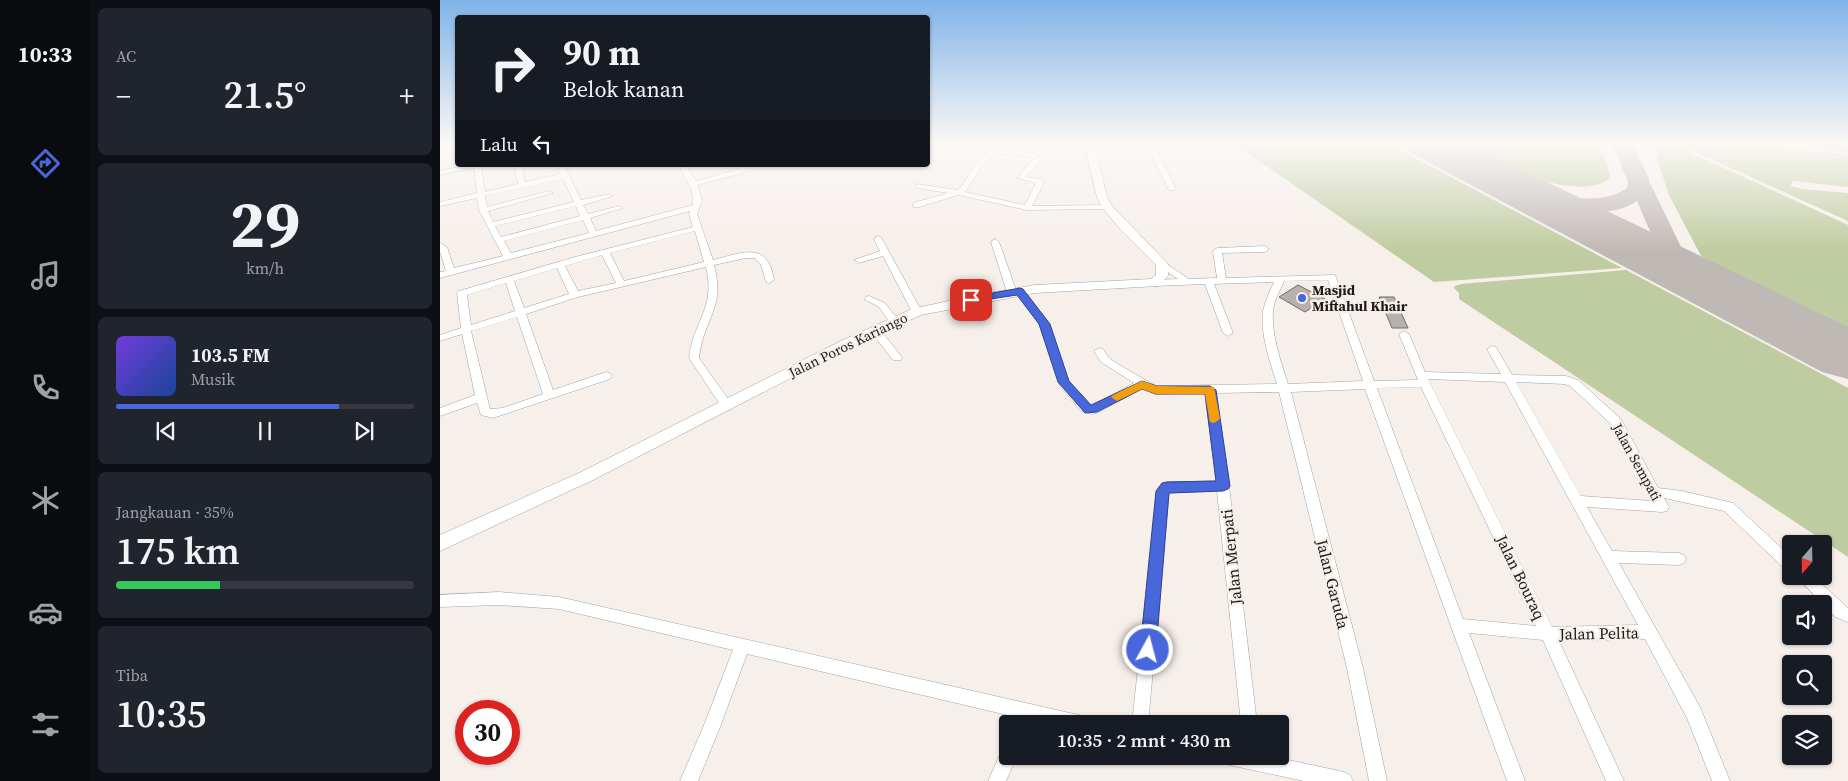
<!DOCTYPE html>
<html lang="id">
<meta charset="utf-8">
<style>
:root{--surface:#171b24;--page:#20242c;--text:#f1f3f6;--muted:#9ea1a6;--line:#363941;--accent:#4867da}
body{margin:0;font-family:"Source Serif 4",serif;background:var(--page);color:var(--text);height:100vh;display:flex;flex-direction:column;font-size:19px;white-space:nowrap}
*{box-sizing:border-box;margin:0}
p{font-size:16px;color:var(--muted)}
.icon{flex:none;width:28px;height:28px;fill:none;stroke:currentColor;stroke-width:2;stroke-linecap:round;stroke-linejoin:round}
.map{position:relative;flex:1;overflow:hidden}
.side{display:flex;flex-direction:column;gap:8px;padding:8px;background:#0d0f14;width:350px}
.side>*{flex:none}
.banner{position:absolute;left:15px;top:15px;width:475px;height:152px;border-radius:5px;box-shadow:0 1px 4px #0004;background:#171b24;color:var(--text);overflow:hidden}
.needle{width:32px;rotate:200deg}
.controls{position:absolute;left:1342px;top:535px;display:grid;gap:10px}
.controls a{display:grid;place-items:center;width:50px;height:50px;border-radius:5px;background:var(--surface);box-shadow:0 1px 4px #0004;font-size:25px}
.speed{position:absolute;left:15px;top:700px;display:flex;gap:10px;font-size:25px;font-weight:700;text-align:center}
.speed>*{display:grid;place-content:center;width:65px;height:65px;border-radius:50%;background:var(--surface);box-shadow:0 1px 4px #0004;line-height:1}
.speed .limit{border:8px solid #d22;background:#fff;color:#111}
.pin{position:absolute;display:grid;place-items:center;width:42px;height:42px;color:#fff;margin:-21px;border-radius:10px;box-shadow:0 2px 8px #0006}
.me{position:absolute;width:55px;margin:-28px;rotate:7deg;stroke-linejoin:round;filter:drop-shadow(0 0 4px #0008)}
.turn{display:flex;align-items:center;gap:18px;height:105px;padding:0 25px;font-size:22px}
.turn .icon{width:65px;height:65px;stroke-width:2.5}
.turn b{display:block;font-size:35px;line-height:42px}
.then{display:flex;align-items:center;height:48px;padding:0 25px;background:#0003;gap:10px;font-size:19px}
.big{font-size:38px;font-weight:600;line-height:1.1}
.side .card{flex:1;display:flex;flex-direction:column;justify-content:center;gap:8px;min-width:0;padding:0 18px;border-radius:8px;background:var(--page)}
.side .dial{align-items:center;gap:0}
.dial b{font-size:65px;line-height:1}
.song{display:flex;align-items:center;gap:15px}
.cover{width:60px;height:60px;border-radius:8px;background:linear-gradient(135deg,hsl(260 70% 55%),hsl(220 70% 35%))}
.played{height:5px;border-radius:2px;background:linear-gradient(90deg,var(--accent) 75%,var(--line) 75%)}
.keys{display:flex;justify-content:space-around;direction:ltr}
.heat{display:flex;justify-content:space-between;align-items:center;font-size:28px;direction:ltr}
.charge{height:8px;border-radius:4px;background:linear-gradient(90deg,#34c759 35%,var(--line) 0)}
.trip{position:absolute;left:559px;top:715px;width:290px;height:50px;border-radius:5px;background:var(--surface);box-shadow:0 1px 4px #0004;font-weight:600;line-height:50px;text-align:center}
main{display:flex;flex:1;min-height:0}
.menu{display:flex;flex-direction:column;width:90px;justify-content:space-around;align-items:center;background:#090b0e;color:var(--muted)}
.menu .icon{width:35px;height:35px}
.menu .active{color:var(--accent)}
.menu b{font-size:22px;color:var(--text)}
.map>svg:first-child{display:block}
.green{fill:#bfcba0}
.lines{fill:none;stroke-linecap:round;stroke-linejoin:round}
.taxiway{fill:#bfb9b5;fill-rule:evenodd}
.runway{fill:#bfb9b5;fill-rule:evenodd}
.building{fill:#b7b0ac;stroke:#726c68}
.minor-casing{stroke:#a8a19d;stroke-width:1}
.major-casing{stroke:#a8a19d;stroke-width:1}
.minor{fill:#fff;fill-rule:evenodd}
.major{fill:#fff;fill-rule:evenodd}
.route{fill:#4867da;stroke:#2f438e}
.slow{fill:#f59e0b}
.poi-dot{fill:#4867da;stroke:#f6efea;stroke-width:2}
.labels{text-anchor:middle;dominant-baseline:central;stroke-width:5;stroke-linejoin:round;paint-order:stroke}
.poi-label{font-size:14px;font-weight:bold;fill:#1c1917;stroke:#f6efea;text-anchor:start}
.street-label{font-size:14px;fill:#1c1917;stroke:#f6efea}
.near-street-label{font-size:16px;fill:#1c1917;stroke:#f6efea}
</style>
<main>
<nav class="menu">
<b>10:33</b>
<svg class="icon active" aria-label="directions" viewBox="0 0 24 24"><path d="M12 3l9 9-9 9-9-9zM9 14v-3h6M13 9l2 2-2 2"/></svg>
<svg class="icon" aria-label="music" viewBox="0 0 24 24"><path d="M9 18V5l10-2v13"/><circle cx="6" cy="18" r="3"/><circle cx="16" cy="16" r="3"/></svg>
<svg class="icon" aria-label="phone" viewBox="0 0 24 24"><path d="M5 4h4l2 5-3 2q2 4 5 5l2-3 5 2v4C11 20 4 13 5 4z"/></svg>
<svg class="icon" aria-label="climate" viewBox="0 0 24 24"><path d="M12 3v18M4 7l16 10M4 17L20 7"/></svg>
<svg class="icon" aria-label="car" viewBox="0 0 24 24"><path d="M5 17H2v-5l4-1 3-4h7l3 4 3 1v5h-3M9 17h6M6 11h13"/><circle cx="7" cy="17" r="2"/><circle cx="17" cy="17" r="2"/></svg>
<svg class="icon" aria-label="filters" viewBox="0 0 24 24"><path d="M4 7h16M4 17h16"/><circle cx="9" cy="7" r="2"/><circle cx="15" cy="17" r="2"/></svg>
</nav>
<section class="side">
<div class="card"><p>AC</p>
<div class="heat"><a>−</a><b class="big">21.5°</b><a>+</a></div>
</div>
<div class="card dial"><b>29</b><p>km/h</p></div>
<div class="card">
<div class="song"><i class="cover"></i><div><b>103.5 FM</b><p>Musik</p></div></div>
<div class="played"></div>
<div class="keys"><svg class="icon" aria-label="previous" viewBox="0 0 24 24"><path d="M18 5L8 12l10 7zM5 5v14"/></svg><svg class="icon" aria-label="pause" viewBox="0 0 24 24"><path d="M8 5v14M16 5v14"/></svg><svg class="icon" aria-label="next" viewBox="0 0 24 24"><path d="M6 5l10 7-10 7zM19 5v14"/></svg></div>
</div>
<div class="card"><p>Jangkauan · 35%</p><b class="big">175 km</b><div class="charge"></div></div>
<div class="card"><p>Tiba</p><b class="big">10:35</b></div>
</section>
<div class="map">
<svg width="1408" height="781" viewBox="0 0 1408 781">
<rect width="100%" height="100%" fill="#f6efea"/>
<path class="green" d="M793 143H947L1182 268 994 282Z
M1022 143H1155L1167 163 1170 178C1153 194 1109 184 1088 176 1066 168 1044 154 1022 143Z
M1244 144 1283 145 1408 154V187L1352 181 1351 186 1362 189 1408 193V221L1249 149Z
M1234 145 1408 225V331L1290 273 1261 256 1229 195 1217 158V150Z
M1186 270 1408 388V557L1019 299V293L1014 288 1015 286 1021 284Z"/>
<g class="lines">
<path class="taxiway" d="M1171 143H1191L1209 178V181L1243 251 1265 277 1261 282C1255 284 1248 286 1242 281 1221 264 1208 225 1197 201 1169 220 1127 211 1097 202 1088 200 1077 198 1072 191L1075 186C1087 184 1095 188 1106 191 1133 199 1163 204 1187 188L1188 181Z
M1362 143H1408V152L1365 147Z"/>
<path class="runway" d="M964 143H1026L1408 327V379L1382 372 971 153Z"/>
</g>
<path class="building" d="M858 285 885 299 865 312 839 297Z
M939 297H954L968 328H952Z"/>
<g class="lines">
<defs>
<path id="minor" d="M559 143H567L560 150 580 151 584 143H592L586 152 603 157 586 177 602 179 604 183 592 206 667 205 671 207 667 209 587 210 518 195 479 207H473V203L508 193 477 188V184L517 190 521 187 535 165ZM555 154 582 155 594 158 577 178 596 183 585 205 525 192 541 168Z
M700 143H708L718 154 736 188 735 190H729L711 155Z
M28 165H43L41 167 45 192 78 184 74 165H82L85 182 121 174 116 165H124L141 200 169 194 173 196 143 205 148 214 179 206 183 208 150 218 156 231 253 205 252 190 238 165H246L256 181 299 169 298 165H306V172L258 185 262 201 257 214 273 260C302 253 328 240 334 280L329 283 326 282 321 265 315 258H306L274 265C286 309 263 319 259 358L291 403 293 406 291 409H283L249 358C253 321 276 309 266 267L138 297 86 314 113 390 166 372 170 373 172 376 170 379 53 418 41 415 37 403 0 416V408L35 395 22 334 0 341V335L21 328 17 293 19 291 135 257 253 227 249 214 250 211 0 278V272L6 271 0 252V243L7 247 14 268 63 256 39 210 37 198 0 206V202L37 193 34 168 0 175V171ZM123 179 134 202 53 222 48 211 113 193 109 191 47 207 45 196ZM136 206 140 216 61 237 55 226ZM143 220 149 233 71 253 64 241ZM255 231 264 262 184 281 170 253ZM162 255 176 283 138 291 125 266ZM117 268 129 294 84 308 74 281ZM66 283 75 311 31 325 27 295ZM77 317 103 394 63 408 50 409 31 331Z
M438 236 441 237 482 312 481 314H473L472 312 443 256 419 263 414 260 440 251 434 239Z
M555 239 559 242 576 290 583 289 609 324 629 382 649 405 652 406 694 383 661 362 654 351 659 348 663 349 669 358 676 363 716 386 837 384C830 362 820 334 823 311 825 301 830 291 834 282L774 284 793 333 788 336 783 333 765 284 714 286 709 283 714 280 738 279 719 266V262L722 261 749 279 777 278 773 251 777 248 825 246 829 249 825 252 782 253 786 278 895 275 934 381 978 380 959 334 964 331 969 334 985 372 1061 374 1047 349 1052 346 1056 347 1072 375 1126 376 1138 380 1181 419 1218 488 1242 491 1293 503 1351 557V572L1346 570 1284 511 1224 498 1229 507 1227 511 1222 512 1147 507 1172 551 1239 553 1244 555 1246 559 1244 563 1239 565 1179 563 1260 707 1290 781H1272L1247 718 1205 639 1119 641 1184 781H1166L1103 640 1029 633 1085 781H1067L925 389 851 392 923 668 947 781H929L907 668 839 392 776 393 789 486 817 724H801L777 491 729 493 708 724H692L717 491 722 484 727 482 776 481 765 393 714 394 703 388 657 413 653 414 641 411 620 386 599 324 576 293 572 295 567 292 551 242ZM888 280 923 381 848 384C841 362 831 334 833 311 834 300 840 291 844 281ZM988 379 1065 382 1198 625 1112 627ZM1076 382 1125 384 1130 386 1172 425 1212 501 1141 496ZM981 387 1096 626 1023 619 937 388Z
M429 296 445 303 459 321 458 323H450L439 307 424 299 426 297Z
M435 327 439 328 461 356 462 358 461 360H453L431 332 430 330Z
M1356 576H1373L1408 608V622L1395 617Z
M59 592 119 597 643 716 649 718 651 724H606L591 720 589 724H573L576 717 307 654 280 727 258 781H240L264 725 293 650 119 609 59 605 0 607V595Z
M568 748V756H577L566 781H548L562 750Z
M780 756H830L904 772 910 775 913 781H864L789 765 783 762Z"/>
<path id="major" d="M644 143H654L667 197 672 206 728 264V276L718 286 595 293 481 315 411 347 153 480 0 551V535L141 472 401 341 472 309 531 296 595 285 711 279 716 275V265L680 229 662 207 657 197Z"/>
</defs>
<use href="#minor" class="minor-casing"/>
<use href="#major" class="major-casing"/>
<use href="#minor" class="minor"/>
<use href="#major" class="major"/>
</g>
<linearGradient id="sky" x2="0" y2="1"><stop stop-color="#80b3e8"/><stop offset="0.57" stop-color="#fbf8f6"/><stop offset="1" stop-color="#fbf8f6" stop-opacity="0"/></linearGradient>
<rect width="1408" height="252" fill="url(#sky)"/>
<path class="route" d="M580 288 583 289 610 324 629 381 651 405 702 381 717 386H770L776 390 790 486 788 489 783 491 729 493 716 650 714 655 708 657 703 655 700 650 716 491 722 483 727 482 776 481 765 394H716L702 389 657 412 645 413 618 382 599 324 577 295 531 302 526 300 531 297Z"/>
<path class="slow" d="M702 381 717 386 774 387 780 419 774 423 770 422 765 394H716L702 389 677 401 671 397 673 395Z"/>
<circle class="poi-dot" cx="862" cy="298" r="5"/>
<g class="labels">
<g class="poi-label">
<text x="872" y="290">Masjid<tspan x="872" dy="16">Miftahul Khair</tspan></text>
</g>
<g class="street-label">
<text transform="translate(408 345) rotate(-26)">Jalan Poros Kariango</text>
<text transform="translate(1197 462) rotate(61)">Jalan Sempati</text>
</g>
<g class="near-street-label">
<text transform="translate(791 557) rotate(-96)">Jalan Merpati</text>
<text transform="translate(1081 577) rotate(64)">Jalan Bouraq</text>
<text transform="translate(893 584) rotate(76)">Jalan Garuda</text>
<text transform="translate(1159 633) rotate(-1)">Jalan Pelita</text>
</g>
</g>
</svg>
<div class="controls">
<a><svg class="needle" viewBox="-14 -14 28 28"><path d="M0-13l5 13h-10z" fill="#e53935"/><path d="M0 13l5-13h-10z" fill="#9ea1a6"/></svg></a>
<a><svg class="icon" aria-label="sound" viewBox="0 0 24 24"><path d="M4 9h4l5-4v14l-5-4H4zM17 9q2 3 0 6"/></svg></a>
<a><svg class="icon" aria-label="search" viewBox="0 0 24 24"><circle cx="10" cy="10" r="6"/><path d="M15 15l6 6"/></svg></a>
<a><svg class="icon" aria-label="layers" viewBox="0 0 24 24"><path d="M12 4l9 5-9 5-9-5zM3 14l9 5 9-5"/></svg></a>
</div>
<div class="speed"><div class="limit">30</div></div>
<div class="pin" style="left:531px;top:300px;background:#d93025"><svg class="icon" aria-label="arrive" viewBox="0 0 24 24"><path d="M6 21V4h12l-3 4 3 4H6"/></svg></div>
<svg class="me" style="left:708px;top:650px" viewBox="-20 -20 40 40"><circle r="17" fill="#4867da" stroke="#fff" stroke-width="3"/><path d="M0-11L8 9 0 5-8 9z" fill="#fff"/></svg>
<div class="trip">10:35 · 2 mnt · 430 m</div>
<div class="banner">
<div class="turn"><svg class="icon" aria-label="right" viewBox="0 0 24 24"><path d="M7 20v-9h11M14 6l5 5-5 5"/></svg><div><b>90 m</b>Belok kanan</div></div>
<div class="then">Lalu<svg class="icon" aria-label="left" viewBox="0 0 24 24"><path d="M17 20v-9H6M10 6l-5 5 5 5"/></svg></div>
</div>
</div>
</main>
